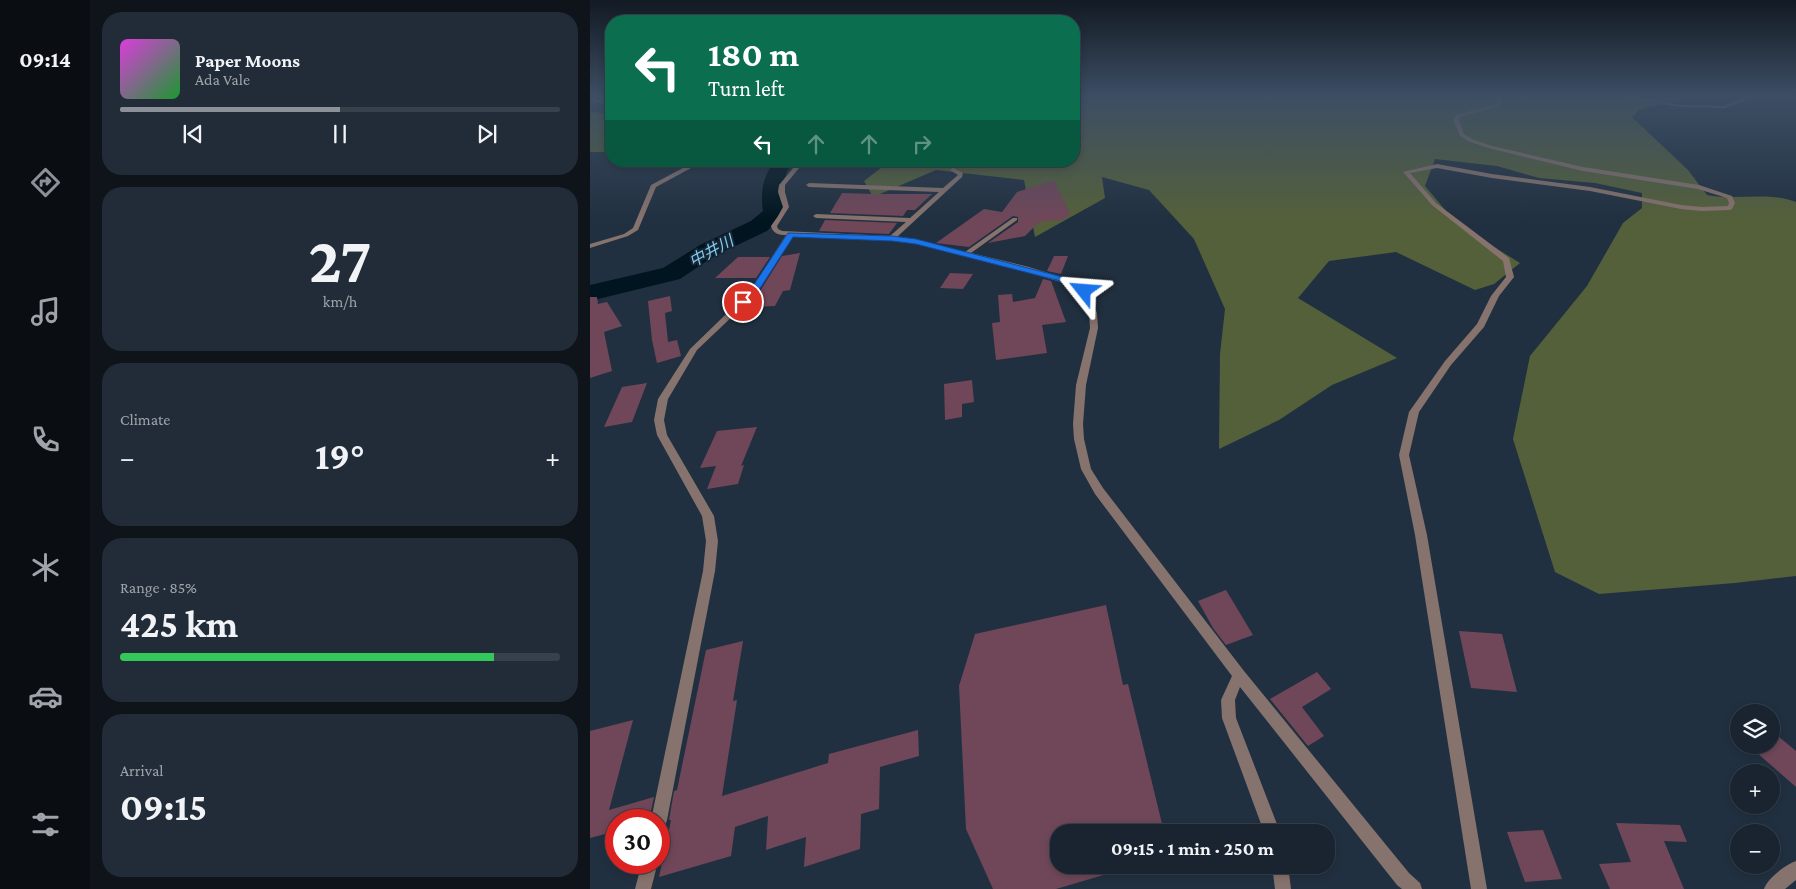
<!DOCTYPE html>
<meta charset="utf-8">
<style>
:root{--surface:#192430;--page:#222c38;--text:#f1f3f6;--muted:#9fa4ab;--line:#37414c;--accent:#8c9099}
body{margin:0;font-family:"Crimson Pro","Noto Sans JP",serif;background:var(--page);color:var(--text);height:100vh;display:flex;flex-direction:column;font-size:19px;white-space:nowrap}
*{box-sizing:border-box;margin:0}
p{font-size:16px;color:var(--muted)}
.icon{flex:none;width:28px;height:28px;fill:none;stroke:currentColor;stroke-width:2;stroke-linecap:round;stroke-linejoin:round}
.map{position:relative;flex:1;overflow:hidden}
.panel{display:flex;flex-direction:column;gap:12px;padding:12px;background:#0e141a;width:500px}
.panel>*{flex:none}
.guide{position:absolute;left:15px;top:15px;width:475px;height:152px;border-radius:20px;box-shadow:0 2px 8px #0003,0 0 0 1px var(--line);background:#0b6e4f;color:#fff;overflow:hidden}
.tools{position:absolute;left:1140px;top:704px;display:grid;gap:10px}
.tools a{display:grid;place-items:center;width:50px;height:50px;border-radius:50%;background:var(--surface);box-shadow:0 2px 8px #0003,0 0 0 1px var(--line);font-size:25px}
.speed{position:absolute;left:15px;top:809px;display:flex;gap:10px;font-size:25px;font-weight:700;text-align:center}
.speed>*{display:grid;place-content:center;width:65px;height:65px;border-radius:50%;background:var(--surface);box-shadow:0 2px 8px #0003,0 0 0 1px var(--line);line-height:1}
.speed .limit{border:8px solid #d22;background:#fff;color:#111}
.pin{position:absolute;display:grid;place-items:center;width:42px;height:42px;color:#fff;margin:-21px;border:2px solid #fff;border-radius:50%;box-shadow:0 1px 5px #0007}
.me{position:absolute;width:55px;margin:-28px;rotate:298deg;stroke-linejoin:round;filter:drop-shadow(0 0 4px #0008)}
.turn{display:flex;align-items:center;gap:18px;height:105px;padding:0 20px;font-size:22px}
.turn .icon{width:65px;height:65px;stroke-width:2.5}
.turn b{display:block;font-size:35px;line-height:42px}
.lanes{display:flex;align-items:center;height:48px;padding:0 20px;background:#0003;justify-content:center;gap:25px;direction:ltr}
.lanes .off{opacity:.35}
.big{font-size:38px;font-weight:700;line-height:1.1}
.panel .tile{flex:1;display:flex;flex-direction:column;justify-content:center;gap:8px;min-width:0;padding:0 18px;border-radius:20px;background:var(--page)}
.panel .dial{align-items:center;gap:0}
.dial b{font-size:65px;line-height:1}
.song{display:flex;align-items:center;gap:15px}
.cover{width:60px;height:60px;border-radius:8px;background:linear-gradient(135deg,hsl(300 70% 55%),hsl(130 70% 35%))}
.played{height:5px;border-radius:2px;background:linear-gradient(90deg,var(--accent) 50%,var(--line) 50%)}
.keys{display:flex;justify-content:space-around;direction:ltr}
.heat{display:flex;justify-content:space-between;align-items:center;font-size:28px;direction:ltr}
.charge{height:8px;border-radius:4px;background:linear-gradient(90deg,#34c759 85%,var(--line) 0)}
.trip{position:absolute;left:460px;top:824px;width:285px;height:50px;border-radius:20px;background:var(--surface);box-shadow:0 2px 8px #0003,0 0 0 1px var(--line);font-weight:700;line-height:50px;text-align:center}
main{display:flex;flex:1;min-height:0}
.tabs{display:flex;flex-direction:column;width:90px;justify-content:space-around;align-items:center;background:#0a0e13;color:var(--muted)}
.tabs .icon{width:35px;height:35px}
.tabs .current{color:var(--accent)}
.tabs b{font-size:22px;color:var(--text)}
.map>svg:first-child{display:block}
.forest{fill:#54603a}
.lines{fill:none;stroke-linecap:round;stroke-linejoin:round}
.river{fill:#00151f;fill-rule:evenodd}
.building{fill:#6f4759}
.minor{fill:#87736d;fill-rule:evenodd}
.route{fill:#1a73e8;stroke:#114b97}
.labels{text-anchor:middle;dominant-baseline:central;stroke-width:4;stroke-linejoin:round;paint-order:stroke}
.far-water-label{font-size:16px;font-style:italic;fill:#80cdef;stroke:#172636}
</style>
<main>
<nav class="tabs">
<b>09:14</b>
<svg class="icon current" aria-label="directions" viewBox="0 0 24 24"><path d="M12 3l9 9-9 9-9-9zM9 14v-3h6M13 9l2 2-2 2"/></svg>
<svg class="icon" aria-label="music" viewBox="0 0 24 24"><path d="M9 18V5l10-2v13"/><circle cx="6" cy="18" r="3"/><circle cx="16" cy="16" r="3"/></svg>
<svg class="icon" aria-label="phone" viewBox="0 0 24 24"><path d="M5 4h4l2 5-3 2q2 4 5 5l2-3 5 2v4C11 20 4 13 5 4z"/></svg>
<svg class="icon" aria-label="climate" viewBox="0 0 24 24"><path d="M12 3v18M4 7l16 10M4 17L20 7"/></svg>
<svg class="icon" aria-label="car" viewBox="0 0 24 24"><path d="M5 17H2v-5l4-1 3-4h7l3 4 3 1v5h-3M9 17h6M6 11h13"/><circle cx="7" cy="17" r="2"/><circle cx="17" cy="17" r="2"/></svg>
<svg class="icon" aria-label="filters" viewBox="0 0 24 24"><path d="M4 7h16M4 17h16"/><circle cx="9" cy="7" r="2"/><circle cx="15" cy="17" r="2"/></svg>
</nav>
<section class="panel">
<div class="tile">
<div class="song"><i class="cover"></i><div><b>Paper Moons</b><p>Ada Vale</p></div></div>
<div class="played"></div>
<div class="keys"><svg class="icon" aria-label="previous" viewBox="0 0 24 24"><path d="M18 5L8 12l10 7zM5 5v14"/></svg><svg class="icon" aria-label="pause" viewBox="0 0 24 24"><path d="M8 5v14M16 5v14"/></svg><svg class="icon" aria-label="next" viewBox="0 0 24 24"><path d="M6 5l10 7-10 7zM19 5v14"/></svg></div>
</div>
<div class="tile dial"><b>27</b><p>km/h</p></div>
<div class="tile"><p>Climate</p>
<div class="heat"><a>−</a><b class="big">19°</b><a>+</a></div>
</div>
<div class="tile"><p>Range · 85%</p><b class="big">425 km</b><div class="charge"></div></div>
<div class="tile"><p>Arrival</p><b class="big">09:15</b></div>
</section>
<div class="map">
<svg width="1206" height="889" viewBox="0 0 1206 889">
<rect width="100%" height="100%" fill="#213040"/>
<path class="forest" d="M484 96H1106L1049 110 1042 117 1098 170 1117 195C1146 201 1179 191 1206 202V576L1145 583 1009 594 965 572 923 439 940 356 997 286 1033 223 1052 208V193L1005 183 949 178 907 166 845 159 835 186 867 224 930 263 904 284 885 290 806 252 739 261 708 298 807 358 742 385 689 420 629 449 630 354 635 309 604 239 559 190 512 177 515 198 445 237 434 180 346 170 283 197 274 181 300 161H484Z
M0 111 21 115V152H0Z"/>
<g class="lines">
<path class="river" d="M184 161H205L197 171 193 185 195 213 177 231 126 255 90 279 0 301V285L73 268 110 245 161 221 173 211C170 193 173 177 184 161Z"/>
</g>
<path class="building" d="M464 180 480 214 473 220 449 222 435 236 398 243 428 222V217L423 216 379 247 346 243 394 209 412 212 427 192Z
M252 193 284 194H342L325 210H317L313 216 240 213Z
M235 220 307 223 299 234 229 231Z
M210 253 200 290 193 291 185 306 160 307 192 256Z
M464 256H478L471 274 457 271Z
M148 257H180L166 278H125Z
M360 273 383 274 373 289 350 288Z
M453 279 461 281 476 322 452 325 457 353 406 360 402 323 410 322 408 295 422 294 423 302 445 298Z
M80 296 82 311 75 313 78 342 87 340 91 356 67 363 62 340 58 301Z
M0 297H7L8 304 17 302 32 326 14 332 22 371 0 378Z
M382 380 384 402 372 404V417L355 420 354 384Z
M57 383 42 422 14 427 32 387Z
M167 427 151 466 154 465 148 484 117 489 126 466 110 468 127 431Z
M636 590 663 635 636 645 623 628 608 601Z
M516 605 533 685 538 684 574 832H469V865H534V869L466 889H403L376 829 369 686 385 634Z
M869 631 912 634 927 692 881 688Z
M153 641 143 701 147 700 132 796 238 763 239 754 328 730 329 756 290 767 289 809 271 814 270 849 214 867 216 837 176 850 178 816 145 827 141 856 69 877 81 820H79L84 791 87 790 116 650Z
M727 672 741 689 712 707 734 736 718 746 680 699Z
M43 720 19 810 64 797 59 820H26V831L0 838V731Z
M1181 730 1206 751V787L1158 745H1181Z
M1026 823 1090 825 1097 842 1074 841 1094 889H1020L1009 864 1041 862Z
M953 830 972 879 935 882 917 832Z"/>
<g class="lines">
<path class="minor" d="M908 96H912L910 106 870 117 869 120 874 134 882 139 902 146 993 167 1109 185 1142 196 1145 203 1142 209 1140 210 1112 211 1091 209 1000 191 902 178 847 168 820 173 846 203 919 258 924 277 909 296 894 327 861 365 829 412 819 455 837 535 897 889H881L825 535 809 455 819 412 855 361 887 324 901 296 916 277 913 261 842 205 813 172 847 164 902 174 1000 187 1091 205 1112 207 1138 206 1139 203 1137 198 1108 189 993 171 898 148 878 141 870 136 863 120 866 115 906 104Z
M1023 96H1034L1091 105 1134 106 1157 96 1163 97 1135 108 1091 107Z
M0 97 21 104V106L0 100Z
M106 161H114L66 187 48 230 38 236 0 248V244L34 234 43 228 61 185Z
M209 161H215L195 185V192L199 207 187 226 188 229 192 231 300 236 316 222 226 218 223 216 226 214 320 218 349 192 219 187 216 185 219 183 353 188 368 175 360 170 363 168 373 173 372 177 307 237 375 252 423 218H427V220L381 253 439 267 494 284 507 313 508 328 496 385 493 424 494 439 501 469 513 488 654 671 819 873 830 883 832 889H812L807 885 650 687 645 700 646 718 690 832H674L632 718 631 700 642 676 505 494 491 469 484 439 483 424 486 385 500 328 499 313 488 287 433 271 314 241 203 236 167 293 107 350 78 399 74 420 77 435 124 516 128 541 125 571 77 820 75 826 69 828V820H61L113 571 116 541 112 516 67 435 64 420 68 399 100 349 161 290 196 235C189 235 183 234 181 226L188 216 193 207 188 192 189 185Z
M1206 861V880L1195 889H1174C1178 878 1195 865 1206 861Z
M52 862H68L61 889H45Z
M682 865H698L701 889H685Z"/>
</g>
<linearGradient id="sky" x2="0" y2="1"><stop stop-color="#121a23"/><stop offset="0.44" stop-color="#3d4e64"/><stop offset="1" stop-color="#3d4e64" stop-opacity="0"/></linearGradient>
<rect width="1206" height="220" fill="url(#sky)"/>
<path class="route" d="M198 233 302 236 326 239 488 281 494 284 499 291 491 293 488 287 482 284 326 244 302 241 203 237 167 293 156 304H149L148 302 161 289Z"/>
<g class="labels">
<g class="far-water-label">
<text transform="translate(121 251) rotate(-29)">中井川</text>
</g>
</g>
</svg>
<div class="tools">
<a><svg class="icon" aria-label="layers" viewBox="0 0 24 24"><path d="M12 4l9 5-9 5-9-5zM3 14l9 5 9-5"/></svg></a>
<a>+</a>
<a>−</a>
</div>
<div class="speed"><div class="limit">30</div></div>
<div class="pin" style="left:153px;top:302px;background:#d93025"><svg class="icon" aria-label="arrive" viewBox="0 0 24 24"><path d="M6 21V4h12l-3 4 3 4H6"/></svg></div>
<svg class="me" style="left:494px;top:291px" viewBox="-20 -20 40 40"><path d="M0-17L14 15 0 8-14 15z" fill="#1a73e8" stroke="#fff" stroke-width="4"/></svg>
<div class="trip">09:15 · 1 min · 250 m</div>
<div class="guide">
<div class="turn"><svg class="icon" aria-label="left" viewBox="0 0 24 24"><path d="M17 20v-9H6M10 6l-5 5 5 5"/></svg><div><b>180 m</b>Turn left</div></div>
<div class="lanes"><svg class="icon" aria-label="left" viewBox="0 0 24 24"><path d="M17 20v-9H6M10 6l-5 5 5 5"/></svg><svg class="icon off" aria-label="ahead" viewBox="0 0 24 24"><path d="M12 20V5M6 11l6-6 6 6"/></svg><svg class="icon off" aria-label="ahead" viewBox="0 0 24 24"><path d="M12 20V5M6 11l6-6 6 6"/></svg><svg class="icon off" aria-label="right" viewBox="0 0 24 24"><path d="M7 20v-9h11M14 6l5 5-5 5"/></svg></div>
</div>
</div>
</main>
